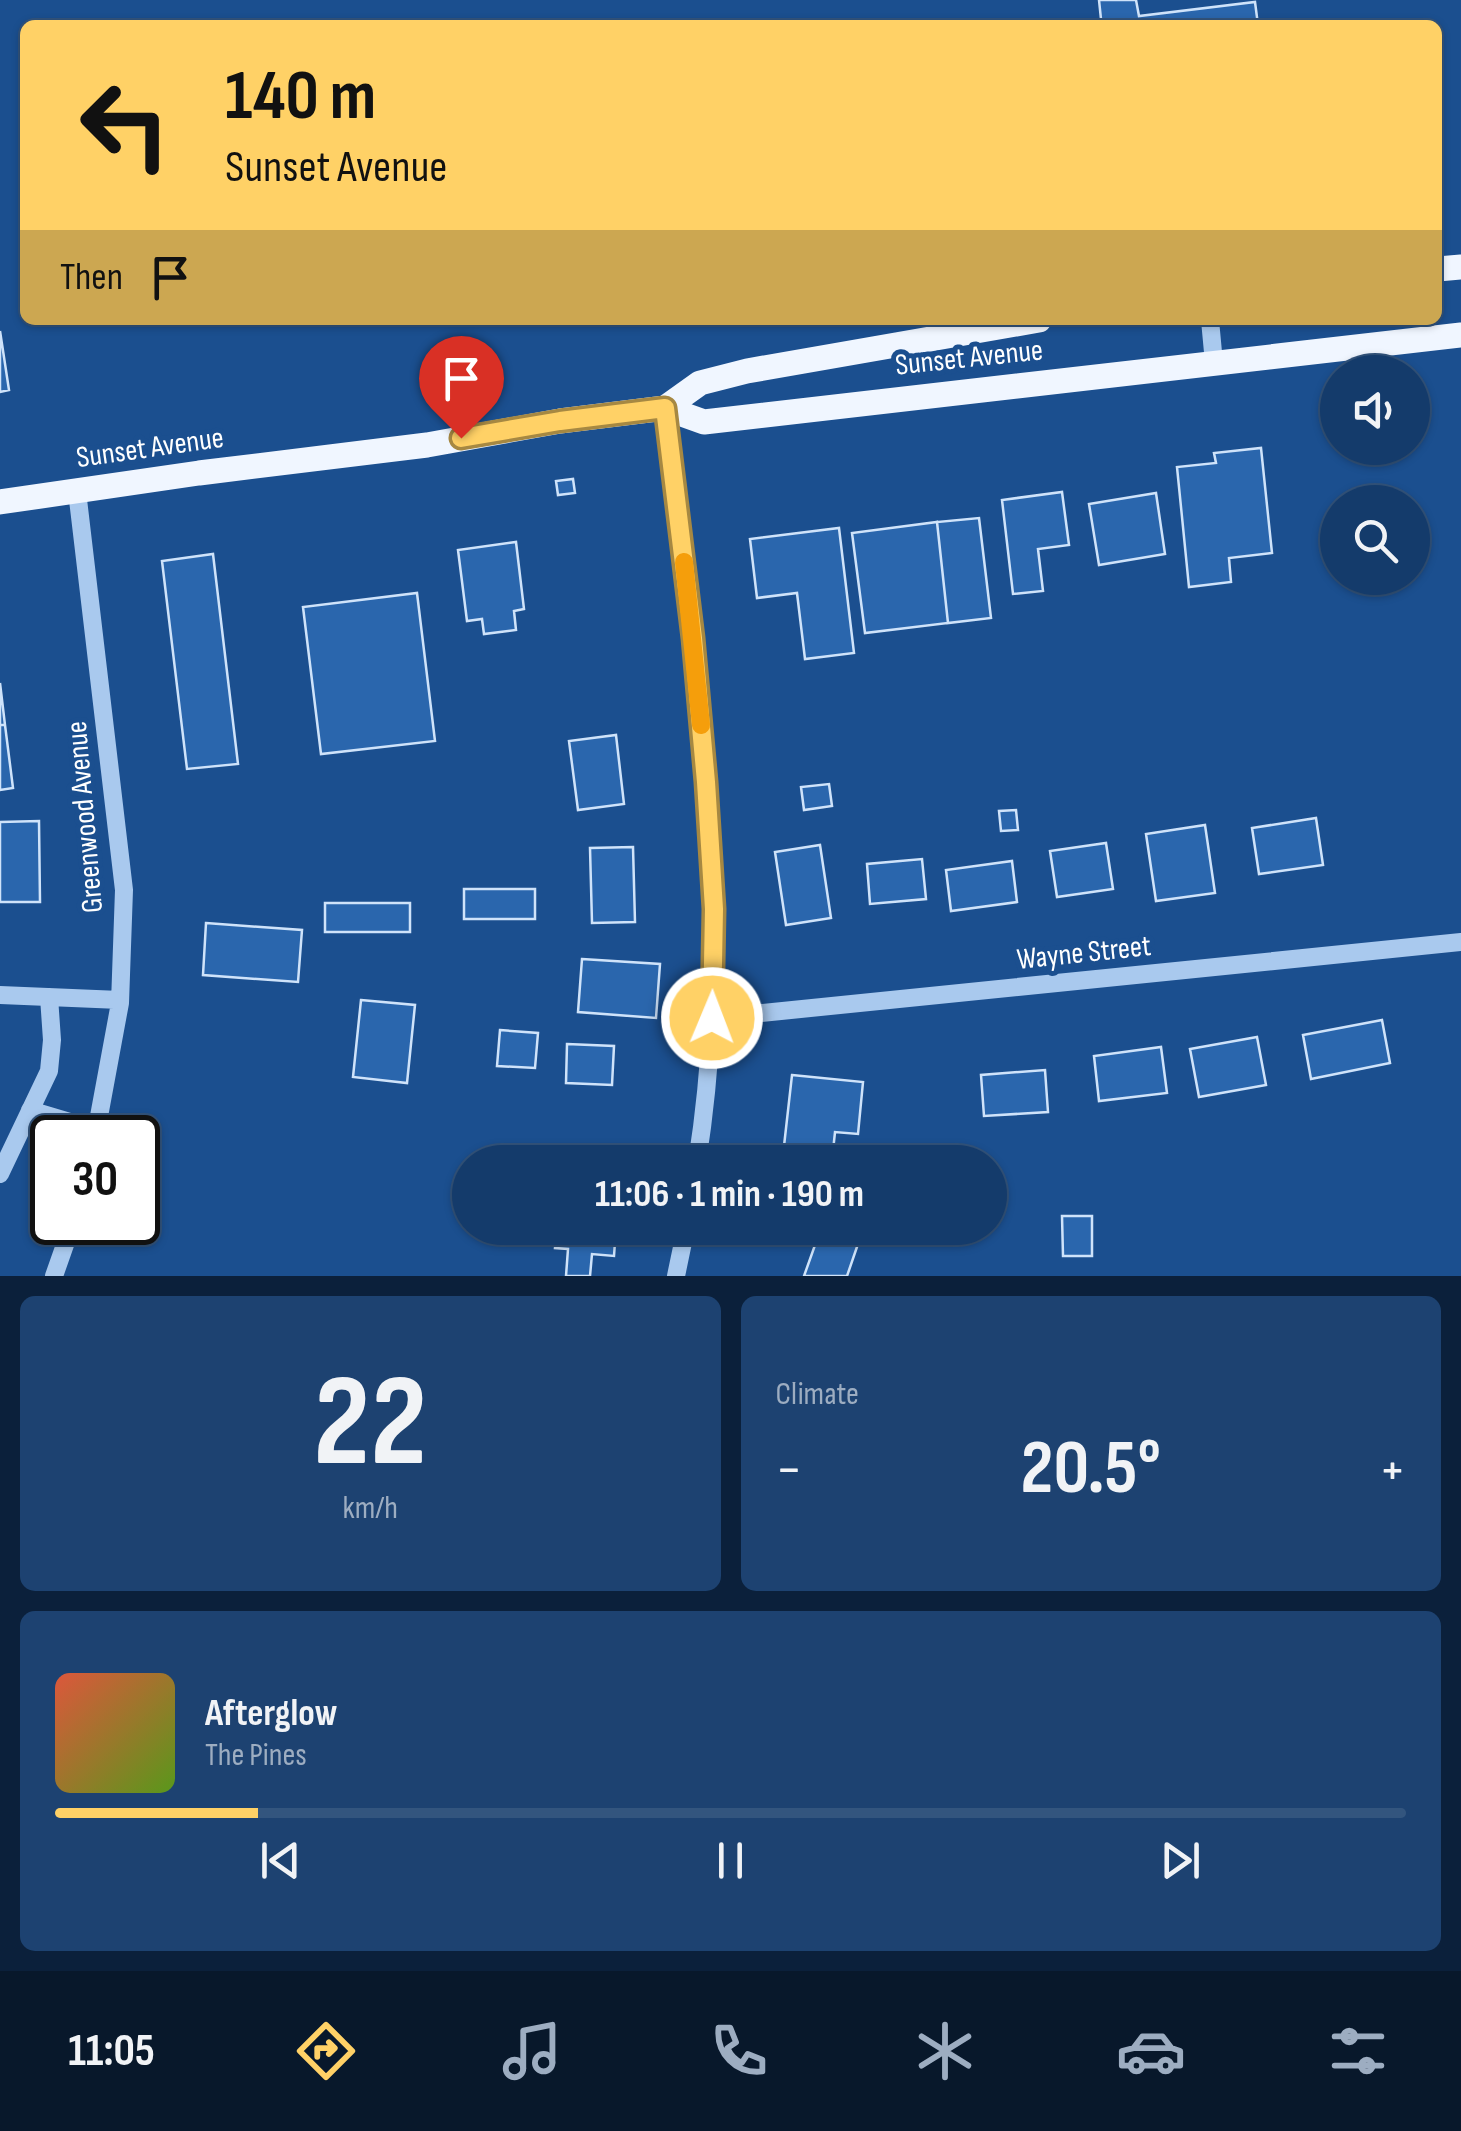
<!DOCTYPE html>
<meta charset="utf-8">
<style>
:root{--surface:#143b6b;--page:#1d4271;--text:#f1f3f6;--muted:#9dadc1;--line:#33557e;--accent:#ffd166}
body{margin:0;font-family:"Sofia Sans Condensed",sans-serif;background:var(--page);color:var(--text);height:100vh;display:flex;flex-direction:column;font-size:38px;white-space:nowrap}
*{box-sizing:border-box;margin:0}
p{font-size:32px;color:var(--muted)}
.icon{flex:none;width:55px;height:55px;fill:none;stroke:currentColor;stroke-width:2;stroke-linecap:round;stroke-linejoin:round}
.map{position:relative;height:1276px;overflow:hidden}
.drawer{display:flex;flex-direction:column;gap:20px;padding:20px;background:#0b203b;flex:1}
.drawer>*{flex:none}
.top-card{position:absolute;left:20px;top:20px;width:1422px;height:305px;border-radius:15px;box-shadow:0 2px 8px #0004,0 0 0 2px var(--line);background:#ffd166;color:#111;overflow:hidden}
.tools{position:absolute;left:1320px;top:355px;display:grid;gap:20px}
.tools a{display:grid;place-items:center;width:110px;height:110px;border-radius:50%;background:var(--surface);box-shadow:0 2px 8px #0004,0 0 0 2px var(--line);font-size:50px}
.speed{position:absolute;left:30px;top:1115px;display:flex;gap:20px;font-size:50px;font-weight:700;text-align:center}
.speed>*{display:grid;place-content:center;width:130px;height:130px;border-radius:50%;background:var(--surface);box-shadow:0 2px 8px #0004,0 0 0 2px var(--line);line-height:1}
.speed .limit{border:5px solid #111;border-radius:15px;background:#fff;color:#111}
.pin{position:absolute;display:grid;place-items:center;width:85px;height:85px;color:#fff;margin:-102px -42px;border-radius:50% 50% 50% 0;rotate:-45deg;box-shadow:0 0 10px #0007}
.pin .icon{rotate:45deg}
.me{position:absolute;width:110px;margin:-55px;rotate:1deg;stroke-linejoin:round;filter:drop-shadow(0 0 8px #0008)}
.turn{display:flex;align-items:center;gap:35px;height:210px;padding:0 40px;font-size:45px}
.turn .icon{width:130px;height:130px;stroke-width:2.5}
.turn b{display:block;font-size:70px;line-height:85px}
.then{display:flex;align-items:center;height:95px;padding:0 40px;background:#0003;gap:20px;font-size:38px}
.big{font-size:75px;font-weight:700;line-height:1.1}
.drawer .tile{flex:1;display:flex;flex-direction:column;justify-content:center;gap:15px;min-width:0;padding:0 35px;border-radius:15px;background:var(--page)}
.drawer .dial{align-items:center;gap:0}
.dial b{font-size:130px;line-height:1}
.song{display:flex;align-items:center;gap:30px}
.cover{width:120px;height:120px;border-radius:15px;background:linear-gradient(135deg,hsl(10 70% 55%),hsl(90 70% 35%))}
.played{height:10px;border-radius:5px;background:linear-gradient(90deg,var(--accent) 15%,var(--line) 15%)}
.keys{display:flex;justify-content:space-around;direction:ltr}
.heat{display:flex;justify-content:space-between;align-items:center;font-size:55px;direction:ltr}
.drawer .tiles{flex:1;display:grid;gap:20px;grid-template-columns:1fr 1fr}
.tile:last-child{grid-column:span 2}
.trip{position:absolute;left:452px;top:1145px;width:555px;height:100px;border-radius:50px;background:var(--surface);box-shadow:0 2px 8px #0004,0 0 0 2px var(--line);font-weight:700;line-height:100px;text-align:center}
.tabs{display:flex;height:160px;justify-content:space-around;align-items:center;background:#08182b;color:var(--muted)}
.tabs .icon{width:70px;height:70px}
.tabs .on{color:var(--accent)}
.tabs b{font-size:45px;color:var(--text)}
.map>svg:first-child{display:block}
.building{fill:#2a66ad;stroke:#cfe3fa;stroke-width:2.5}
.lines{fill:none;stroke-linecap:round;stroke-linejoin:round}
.minor{stroke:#a9c9ee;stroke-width:18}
.major{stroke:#f0f6ff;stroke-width:25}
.route-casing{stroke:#a68842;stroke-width:25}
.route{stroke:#ffd166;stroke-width:18}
.slow{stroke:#f59e0b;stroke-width:18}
.labels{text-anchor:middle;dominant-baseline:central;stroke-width:10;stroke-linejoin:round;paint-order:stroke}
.street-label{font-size:30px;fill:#fff;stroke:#1b4f8f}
</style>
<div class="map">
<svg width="1461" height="1276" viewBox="0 0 1461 1276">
<rect width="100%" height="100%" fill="#1b4f8f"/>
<path class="building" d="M1099 0H1136L1139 16 1255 2 1258 25H1083L1082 20 1101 19Z
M0 331 9 390 0 392Z
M1261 448 1272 553 1229 558 1231 582 1189 587 1177 467 1216 463 1214 453Z
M573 479 575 493 558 495 556 481Z
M1062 492 1069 545 1038 549 1043 591 1013 594 1002 500Z
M1156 493 1165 554 1099 565 1089 504Z
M979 518 991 618 948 623 937 522Z
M937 522 948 623 865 633 852 533Z
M839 528 854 653 805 659 797 593 757 598 750 539Z
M516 542 524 609 514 611 516 630 484 634 482 619 467 621 458 550Z
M213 554 238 764 187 769 162 561Z
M417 593 435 741 321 754 303 607Z
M0 683 5 725H0Z
M0 725H5L13 788 0 790Z
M616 735 624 804 578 810 569 741Z
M829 784 832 806 804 810 801 787Z
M1016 810 1018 830 1001 831 999 811Z
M1316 818 1323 865 1259 874 1252 828Z
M39 821 40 902H0V822Z
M1205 825 1215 893 1156 901 1146 834Z
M1106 843 1113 889 1057 897 1050 851Z
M820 845 831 918 786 925 775 852Z
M633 847 635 922 592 923 590 848Z
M922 859 926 899 870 904 867 864Z
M1012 861 1017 902 951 911 946 870Z
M464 889H535V919H464Z
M325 903H410V932H325Z
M206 923 302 930 298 982 203 975Z
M582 959 660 964 656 1018 578 1012Z
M361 1000 415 1005 407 1083 353 1077Z
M1382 1020 1390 1063 1311 1079 1303 1035Z
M500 1030 538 1033 535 1068 497 1066Z
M1257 1037 1266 1085 1199 1097 1190 1049Z
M567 1044 614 1046 612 1085 566 1083Z
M1161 1047 1167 1093 1099 1101 1094 1056Z
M1045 1070 1048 1112 984 1116 981 1075Z
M792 1075 863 1082 858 1134 835 1132 833 1151 784 1146Z
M1062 1216H1092V1256H1063Z
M557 1228H616L614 1256 592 1254 590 1276H566L568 1249 555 1248Z
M820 1231 858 1244 847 1276H804Z"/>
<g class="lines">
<path class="minor" d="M1210 320 1214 363
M665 408C695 657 737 912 697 1162
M77 491 124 890 120 1003 95 1138
M0 995 120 1000
M712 1018 1461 942
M30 1110 97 1130
M0 1174 49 1071 52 1040 49 997
M54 1276 73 1222
M676 1276 686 1228"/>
<path class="major" d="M1438 269 1461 267
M665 408 700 383 747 371 1039 320
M0 502 199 473 427 445 560 421 665 408 704 422 1461 335"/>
</g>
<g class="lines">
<defs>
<path id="route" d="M461 438 560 421 665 408 693 638 706 782 714 909 712 1018"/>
</defs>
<use href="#route" class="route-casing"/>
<use href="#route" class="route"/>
<path class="slow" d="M684 562 701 725"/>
</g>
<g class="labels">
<g class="street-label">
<text transform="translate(969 358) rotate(-6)">Sunset Avenue</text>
<text transform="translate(150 448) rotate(-8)">Sunset Avenue</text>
<text transform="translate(85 817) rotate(-95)">Greenwood Avenue</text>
<text transform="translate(1084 953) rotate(-6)">Wayne Street</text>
</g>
</g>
</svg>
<div class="tools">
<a><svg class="icon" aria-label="sound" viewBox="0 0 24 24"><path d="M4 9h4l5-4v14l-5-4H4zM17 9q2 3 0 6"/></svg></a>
<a><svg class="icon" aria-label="search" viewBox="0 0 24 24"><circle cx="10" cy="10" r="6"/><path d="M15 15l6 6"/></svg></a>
</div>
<div class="speed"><div class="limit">30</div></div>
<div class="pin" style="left:461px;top:438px;background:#d93025"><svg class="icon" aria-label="arrive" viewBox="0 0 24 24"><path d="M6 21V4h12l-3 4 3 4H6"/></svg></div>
<svg class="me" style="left:712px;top:1018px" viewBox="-20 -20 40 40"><circle r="17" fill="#ffd166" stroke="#fff" stroke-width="3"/><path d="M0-11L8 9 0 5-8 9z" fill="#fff"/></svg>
<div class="trip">11:06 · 1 min · 190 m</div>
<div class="top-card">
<div class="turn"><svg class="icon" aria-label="left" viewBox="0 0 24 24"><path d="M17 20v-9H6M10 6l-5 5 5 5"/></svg><div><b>140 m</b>Sunset Avenue</div></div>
<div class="then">Then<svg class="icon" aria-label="arrive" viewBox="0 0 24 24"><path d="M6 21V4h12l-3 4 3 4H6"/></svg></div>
</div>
</div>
<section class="drawer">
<div class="tiles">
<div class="tile dial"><b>22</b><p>km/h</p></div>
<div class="tile"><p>Climate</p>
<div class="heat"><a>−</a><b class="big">20.5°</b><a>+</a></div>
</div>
<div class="tile">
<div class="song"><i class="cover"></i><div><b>Afterglow</b><p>The Pines</p></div></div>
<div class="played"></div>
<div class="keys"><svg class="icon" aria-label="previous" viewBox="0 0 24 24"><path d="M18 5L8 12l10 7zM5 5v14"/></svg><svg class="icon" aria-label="pause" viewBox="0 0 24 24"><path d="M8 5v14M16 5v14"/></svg><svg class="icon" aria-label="next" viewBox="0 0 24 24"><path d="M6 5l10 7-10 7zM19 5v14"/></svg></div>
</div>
</div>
</section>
<nav class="tabs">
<b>11:05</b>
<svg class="icon on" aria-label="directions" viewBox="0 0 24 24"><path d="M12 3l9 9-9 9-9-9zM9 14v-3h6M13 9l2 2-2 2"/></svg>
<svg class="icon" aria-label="music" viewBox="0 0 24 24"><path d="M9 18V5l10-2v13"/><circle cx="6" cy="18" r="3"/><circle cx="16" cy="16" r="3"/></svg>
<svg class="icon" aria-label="phone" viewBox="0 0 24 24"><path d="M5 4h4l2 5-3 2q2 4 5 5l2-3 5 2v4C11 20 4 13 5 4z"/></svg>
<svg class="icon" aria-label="climate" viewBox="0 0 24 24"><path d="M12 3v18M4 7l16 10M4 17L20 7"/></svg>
<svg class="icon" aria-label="car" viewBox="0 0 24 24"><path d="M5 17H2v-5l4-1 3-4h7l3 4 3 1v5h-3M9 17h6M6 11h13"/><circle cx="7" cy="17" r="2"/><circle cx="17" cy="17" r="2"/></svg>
<svg class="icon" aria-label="filters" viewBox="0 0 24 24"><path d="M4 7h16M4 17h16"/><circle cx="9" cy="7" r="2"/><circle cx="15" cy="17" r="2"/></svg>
</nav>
